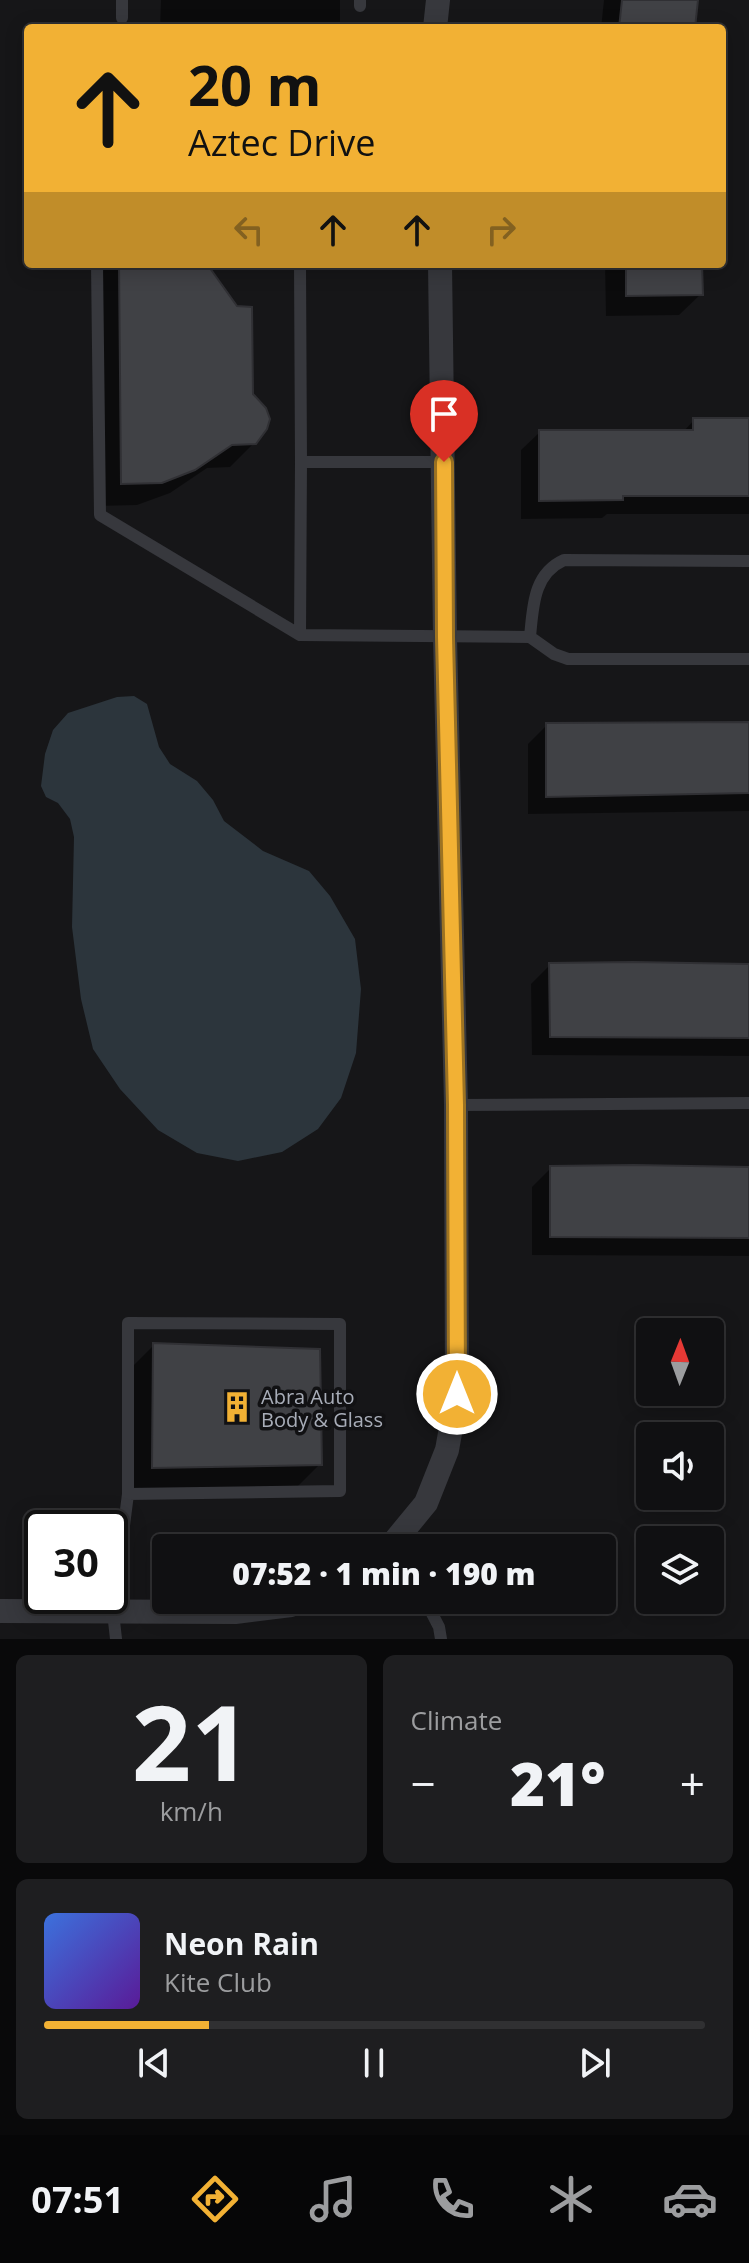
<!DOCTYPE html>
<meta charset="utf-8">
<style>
:root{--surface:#101012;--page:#1e1e20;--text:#f1f3f6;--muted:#9c9d9f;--line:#303032;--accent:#f2b134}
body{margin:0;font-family:"Open Sans",sans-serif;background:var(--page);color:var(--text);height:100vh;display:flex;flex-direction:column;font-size:30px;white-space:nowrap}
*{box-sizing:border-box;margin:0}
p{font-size:26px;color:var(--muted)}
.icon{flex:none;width:44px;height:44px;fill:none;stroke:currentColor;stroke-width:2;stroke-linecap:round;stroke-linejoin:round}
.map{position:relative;height:1639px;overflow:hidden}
.panel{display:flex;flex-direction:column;gap:16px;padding:16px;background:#09090a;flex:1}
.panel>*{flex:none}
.hud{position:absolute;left:24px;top:24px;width:702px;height:244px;border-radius:8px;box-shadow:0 4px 20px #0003,0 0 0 2px var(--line);background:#f2b134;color:#111;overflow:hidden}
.needle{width:52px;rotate:1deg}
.tools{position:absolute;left:636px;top:1318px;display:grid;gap:16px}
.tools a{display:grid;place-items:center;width:88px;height:88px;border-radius:8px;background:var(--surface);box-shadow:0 4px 20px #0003,0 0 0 2px var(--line);font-size:40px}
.speed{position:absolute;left:24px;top:1510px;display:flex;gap:16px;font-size:40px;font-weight:700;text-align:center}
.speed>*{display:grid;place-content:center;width:104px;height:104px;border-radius:50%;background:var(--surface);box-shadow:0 4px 20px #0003,0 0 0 2px var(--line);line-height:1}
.speed .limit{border:4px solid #111;border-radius:12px;background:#fff;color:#111}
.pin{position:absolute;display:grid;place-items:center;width:68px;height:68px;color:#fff;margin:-82px -34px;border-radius:50% 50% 50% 0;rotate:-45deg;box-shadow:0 0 8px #0007}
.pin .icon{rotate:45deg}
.me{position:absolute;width:88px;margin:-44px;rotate:0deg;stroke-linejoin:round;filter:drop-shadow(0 0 6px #0008)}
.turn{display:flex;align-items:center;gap:28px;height:168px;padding:0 32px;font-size:36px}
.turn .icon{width:104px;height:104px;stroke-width:2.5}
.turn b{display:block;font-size:56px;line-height:68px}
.lanes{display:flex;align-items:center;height:76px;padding:0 32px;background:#0003;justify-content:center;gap:40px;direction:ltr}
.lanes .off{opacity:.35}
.big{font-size:60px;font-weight:800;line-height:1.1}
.panel .tile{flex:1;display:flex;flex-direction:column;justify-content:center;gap:12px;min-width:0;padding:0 28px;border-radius:12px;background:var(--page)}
.panel .dial{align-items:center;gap:0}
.dial b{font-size:104px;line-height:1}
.song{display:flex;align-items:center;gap:24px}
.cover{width:96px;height:96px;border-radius:12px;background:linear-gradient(135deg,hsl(220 70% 55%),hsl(270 70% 35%))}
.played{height:8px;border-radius:4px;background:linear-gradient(90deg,var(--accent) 25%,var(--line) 25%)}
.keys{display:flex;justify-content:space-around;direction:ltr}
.heat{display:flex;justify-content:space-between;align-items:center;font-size:44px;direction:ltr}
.panel .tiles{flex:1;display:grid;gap:16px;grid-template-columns:1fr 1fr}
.tile:last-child{grid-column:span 2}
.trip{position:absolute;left:152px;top:1534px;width:464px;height:80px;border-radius:8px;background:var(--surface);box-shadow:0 4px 20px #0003,0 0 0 2px var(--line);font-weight:800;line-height:80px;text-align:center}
.menu{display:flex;height:128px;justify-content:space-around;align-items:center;background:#060607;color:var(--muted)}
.menu .icon{width:56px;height:56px}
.menu .current{color:var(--accent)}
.menu b{font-size:36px;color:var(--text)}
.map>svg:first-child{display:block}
.water{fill:#2c353c}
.shadow{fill:#0007}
.building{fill:#404145;stroke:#303034;stroke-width:2}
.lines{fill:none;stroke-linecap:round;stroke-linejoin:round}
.lane{stroke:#37383d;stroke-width:12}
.street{stroke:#37383d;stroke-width:24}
.route-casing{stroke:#9d7322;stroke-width:20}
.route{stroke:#f2b134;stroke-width:14}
.labels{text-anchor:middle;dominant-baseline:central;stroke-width:7;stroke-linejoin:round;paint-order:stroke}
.poi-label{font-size:20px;fill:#a8adb8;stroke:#111113;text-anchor:start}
</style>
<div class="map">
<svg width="749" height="1639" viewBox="0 0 749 1639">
<rect width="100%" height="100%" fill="#161618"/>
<path class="water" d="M134 696 147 704 159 747 170 764 197 781 213 800 224 821 263 851 309 871 330 896 355 939 361 989 356 1053 341 1098 318 1129 282 1152 238 1161 197 1153 158 1130 120 1089 93 1049 81 999 72 927 74 837 70 819 58 803 46 797 41 786 45 754 53 730 68 713 117 697Z"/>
<path class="shadow" d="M161 0H340V22L334 28H160Z
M604 0H696L693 28H601Z
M96 264H207L251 395 254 443 230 467 207 468 170 493 137 505 98 506Z
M605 264H700L701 294 679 315 606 316Z
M694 420H749V514H607L602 518 521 519V450L540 432H683Z
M749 724V811L528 814V744L547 725Z
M550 965 749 966V1056L532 1055 531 984Z
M551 1168 749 1169V1256L532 1255V1187Z
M154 1345 320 1464 297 1487 130 1490 131 1368Z"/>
<path class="building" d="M622 0H698L695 28H619Z
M119 264H207L237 306 252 307 253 394 266 408 270 419 267 429 256 444 232 445 195 470 162 483 121 484Z
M626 264H702L703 295 626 296Z
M693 418H749V496H623V500L539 501V430H693Z
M749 722V793L546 797V723Z
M633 962 749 964V1038L550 1037 549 963Z
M634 1165 749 1167V1238L550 1237V1166Z
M153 1343 320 1349 322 1465 152 1468Z"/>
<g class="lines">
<path class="lane" d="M360 6V0
M122 18V0
M97 264 100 515 300 635
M300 264 301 462
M444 462H301L300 635 530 637 554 654 568 659H749
M530 637C533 607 533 574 564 560L749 561
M456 1105 749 1103
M425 1600 439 1627 441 1639
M116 1639 113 1612 128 1494V1323L340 1324V1491L128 1494"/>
<path class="street" d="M435 28 438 0
M389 1548 426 1503 447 1450 457 1394 456 1105 445 637 440 264
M0 1611 235 1612 291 1605 303 1600"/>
</g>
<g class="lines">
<defs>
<path id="route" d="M444 462 445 637 456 1105 457 1394"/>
</defs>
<use href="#route" class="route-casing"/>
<use href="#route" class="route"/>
</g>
<defs>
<symbol id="building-bare" viewBox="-9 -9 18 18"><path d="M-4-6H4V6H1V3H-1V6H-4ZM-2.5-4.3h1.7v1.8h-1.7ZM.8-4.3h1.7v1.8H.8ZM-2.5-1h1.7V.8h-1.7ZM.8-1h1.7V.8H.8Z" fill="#f2b134" stroke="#111113" stroke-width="2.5" paint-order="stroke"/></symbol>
</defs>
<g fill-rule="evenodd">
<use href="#building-bare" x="215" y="1385" width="44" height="44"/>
</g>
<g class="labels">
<g class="poi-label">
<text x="261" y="1396">Abra Auto<tspan x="261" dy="23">Body &amp; Glass</tspan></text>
</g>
</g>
</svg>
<div class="tools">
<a><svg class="needle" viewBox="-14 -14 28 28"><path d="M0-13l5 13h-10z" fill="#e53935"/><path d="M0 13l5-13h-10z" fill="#9c9d9f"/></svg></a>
<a><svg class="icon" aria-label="sound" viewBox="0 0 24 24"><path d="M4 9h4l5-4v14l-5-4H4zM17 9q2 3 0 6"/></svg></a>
<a><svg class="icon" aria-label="layers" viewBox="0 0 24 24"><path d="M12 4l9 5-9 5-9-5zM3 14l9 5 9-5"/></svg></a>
</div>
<div class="speed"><div class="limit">30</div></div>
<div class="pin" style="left:444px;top:462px;background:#d93025"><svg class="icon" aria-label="arrive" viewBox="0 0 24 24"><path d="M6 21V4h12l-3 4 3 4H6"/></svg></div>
<svg class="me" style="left:457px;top:1394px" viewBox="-20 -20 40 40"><circle r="17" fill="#f2b134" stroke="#fff" stroke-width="3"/><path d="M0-11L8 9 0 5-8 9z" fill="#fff"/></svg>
<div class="trip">07:52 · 1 min · 190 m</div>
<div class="hud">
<div class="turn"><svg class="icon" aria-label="ahead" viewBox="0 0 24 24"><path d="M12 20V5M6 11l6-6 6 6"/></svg><div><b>20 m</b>Aztec Drive</div></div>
<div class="lanes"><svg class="icon off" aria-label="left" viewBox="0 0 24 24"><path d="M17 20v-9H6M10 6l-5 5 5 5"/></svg><svg class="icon" aria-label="ahead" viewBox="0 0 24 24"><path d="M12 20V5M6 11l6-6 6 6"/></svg><svg class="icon" aria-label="ahead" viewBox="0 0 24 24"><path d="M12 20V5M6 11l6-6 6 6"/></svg><svg class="icon off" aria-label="right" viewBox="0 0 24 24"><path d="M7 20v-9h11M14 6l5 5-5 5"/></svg></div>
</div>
</div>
<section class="panel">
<div class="tiles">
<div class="tile dial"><b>21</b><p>km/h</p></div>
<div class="tile"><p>Climate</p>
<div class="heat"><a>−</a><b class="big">21°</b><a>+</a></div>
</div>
<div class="tile">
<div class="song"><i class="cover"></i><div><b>Neon Rain</b><p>Kite Club</p></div></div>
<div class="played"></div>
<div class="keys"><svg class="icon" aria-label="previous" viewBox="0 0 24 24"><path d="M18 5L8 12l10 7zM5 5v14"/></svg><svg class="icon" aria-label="pause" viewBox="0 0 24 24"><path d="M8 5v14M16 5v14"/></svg><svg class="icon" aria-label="next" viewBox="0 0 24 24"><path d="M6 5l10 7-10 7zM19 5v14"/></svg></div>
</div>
</div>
</section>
<nav class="menu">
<b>07:51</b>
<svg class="icon current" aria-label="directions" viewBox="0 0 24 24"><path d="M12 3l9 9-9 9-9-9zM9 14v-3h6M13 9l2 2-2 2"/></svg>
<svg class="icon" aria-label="music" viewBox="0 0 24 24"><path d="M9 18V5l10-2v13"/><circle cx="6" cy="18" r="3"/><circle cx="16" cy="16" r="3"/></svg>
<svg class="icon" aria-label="phone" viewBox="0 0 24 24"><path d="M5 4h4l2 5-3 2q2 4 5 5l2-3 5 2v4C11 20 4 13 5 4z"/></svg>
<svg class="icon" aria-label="climate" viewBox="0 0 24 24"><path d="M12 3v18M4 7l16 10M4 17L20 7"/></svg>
<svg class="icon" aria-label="car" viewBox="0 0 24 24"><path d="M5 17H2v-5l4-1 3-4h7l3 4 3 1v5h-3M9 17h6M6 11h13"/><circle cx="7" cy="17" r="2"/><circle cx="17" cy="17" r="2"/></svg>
</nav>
